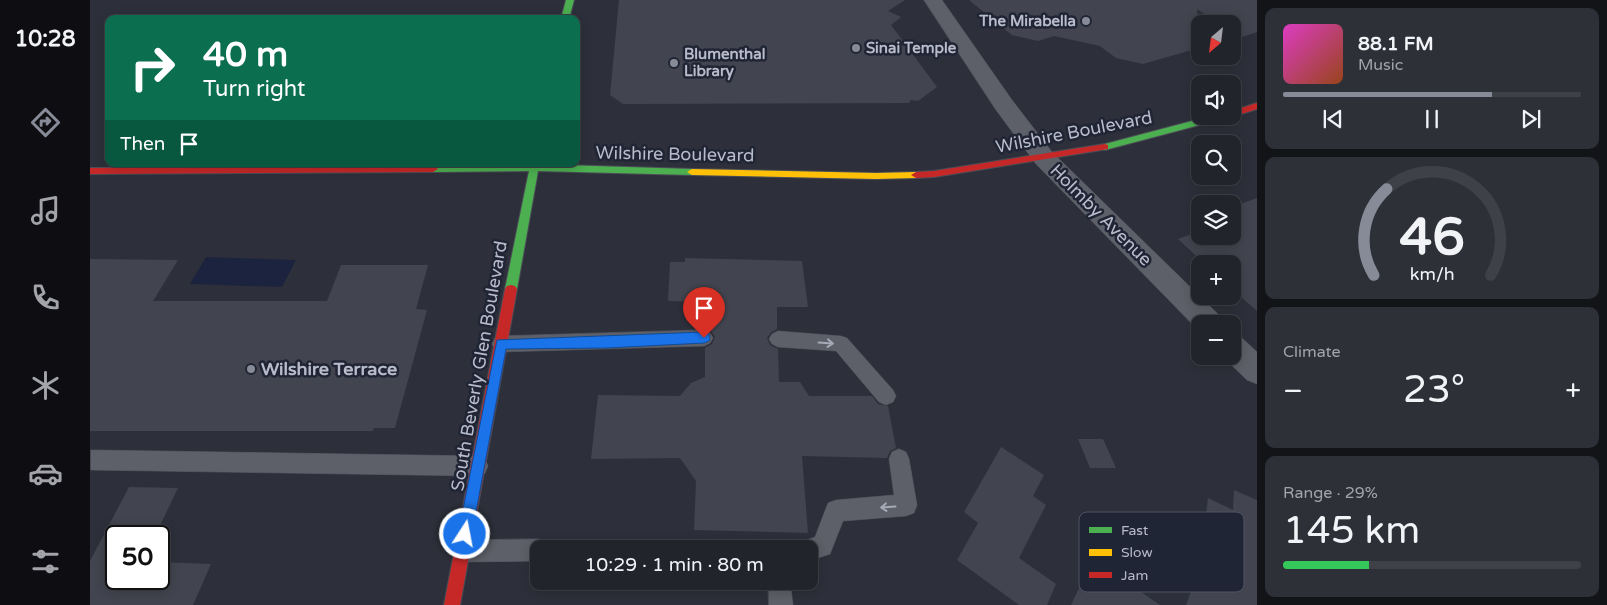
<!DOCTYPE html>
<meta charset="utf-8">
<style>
:root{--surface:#22242c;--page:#2e3038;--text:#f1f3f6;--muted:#a2a4a9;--line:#3f4148;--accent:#878b98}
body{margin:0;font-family:"Varela Round",sans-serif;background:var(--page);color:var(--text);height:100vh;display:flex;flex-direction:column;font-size:19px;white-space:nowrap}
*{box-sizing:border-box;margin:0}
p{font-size:16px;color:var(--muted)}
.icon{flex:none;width:28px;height:28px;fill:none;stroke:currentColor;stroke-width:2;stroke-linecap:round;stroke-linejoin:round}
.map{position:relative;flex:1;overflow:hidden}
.details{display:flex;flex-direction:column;gap:8px;padding:8px;background:#131418;width:350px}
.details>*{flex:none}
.top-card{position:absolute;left:15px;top:15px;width:475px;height:152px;border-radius:10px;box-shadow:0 2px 12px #0003,0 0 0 1px var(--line);background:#0b6e4f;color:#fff;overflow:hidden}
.needle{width:32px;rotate:208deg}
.tools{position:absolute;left:1101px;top:15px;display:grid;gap:10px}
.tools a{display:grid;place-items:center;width:50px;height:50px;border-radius:10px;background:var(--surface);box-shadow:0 2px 12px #0003,0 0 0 1px var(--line);font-size:25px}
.speed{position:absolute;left:15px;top:525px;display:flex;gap:10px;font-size:25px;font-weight:700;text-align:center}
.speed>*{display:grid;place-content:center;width:65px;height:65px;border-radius:50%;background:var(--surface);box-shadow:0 2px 12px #0003,0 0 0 1px var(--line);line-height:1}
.speed .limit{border:2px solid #111;border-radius:8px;background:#fff;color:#111}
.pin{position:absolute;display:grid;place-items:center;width:42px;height:42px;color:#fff;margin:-51px -21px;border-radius:50% 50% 50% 0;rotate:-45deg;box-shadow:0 0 5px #0007}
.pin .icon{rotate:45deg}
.me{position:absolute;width:55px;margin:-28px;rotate:11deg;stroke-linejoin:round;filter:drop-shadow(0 0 4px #0008)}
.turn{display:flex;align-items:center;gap:18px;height:105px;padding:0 15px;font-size:22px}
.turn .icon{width:65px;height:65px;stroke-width:2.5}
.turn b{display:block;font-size:35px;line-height:42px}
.then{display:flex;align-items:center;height:48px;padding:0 15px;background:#0003;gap:10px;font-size:19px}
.big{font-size:38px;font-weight:600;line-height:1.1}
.details .widget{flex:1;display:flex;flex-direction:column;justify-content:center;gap:8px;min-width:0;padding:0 18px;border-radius:10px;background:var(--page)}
.details .dial{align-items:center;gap:0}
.dial svg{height:130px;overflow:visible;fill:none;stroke:var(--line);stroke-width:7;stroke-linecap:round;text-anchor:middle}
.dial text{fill:var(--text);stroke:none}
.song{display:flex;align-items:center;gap:15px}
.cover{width:60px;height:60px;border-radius:8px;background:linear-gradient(135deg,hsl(310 70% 55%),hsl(20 70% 35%))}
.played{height:5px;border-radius:2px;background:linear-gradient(90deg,var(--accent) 70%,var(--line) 70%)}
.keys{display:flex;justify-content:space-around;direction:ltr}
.heat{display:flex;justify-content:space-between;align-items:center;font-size:28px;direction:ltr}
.charge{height:8px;border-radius:4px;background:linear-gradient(90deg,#34c759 29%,var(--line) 0)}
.trip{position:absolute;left:440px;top:540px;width:288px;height:50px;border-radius:10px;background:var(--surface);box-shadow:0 2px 12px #0003,0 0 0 1px var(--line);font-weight:600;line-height:50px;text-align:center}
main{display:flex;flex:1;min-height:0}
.dock{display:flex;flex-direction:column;width:90px;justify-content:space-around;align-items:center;background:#0e0e12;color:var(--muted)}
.dock .icon{width:35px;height:35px}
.dock .active{color:var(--accent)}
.dock b{font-size:22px;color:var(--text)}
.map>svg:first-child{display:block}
.water{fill:#1c233e}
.building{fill:#42454f}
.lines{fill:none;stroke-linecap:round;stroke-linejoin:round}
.lane-casing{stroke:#4b4d57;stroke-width:1}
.street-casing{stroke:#4b4d57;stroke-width:1}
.fast-casing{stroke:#4b4d57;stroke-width:2}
.slow-casing{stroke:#4b4d57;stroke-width:2}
.jam-casing{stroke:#4b4d57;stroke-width:2}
.lane{fill:#5d6068;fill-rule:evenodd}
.street{fill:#5d6068;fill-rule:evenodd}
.fast{fill:#4caf50;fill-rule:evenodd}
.slow{fill:#ffc107;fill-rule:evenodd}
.jam{fill:#c62828;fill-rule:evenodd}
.oneway{stroke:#a6aab6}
.route{fill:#1a73e8;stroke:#114b97}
.poi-dot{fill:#878b98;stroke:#202535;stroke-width:2}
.labels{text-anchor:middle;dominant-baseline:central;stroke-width:5;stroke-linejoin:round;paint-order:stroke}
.far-poi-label{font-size:15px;font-weight:bold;fill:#b8bcca;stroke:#202535;text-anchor:start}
.street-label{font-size:18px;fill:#b8bcca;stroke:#202535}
.poi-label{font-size:18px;font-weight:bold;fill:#b8bcca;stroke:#202535;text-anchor:start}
.key{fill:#202535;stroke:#4e5262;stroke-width:1}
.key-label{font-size:14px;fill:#b8bcca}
</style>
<main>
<nav class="dock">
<b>10:28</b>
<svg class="icon active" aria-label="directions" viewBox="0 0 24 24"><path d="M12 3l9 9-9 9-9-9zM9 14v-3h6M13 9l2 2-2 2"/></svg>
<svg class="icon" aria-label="music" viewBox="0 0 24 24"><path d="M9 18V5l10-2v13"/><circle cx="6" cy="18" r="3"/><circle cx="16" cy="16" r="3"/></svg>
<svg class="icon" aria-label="phone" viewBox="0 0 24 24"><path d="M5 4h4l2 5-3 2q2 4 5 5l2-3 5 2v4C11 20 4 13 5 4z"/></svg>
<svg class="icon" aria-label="climate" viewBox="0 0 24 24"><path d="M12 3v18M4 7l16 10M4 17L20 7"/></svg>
<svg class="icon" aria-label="car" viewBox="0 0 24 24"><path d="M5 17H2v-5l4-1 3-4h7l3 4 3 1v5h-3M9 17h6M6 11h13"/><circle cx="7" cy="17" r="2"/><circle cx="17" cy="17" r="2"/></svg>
<svg class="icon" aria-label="filters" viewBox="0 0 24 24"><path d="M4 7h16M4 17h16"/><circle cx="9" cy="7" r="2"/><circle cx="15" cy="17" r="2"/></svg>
</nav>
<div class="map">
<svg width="1167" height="605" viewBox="0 0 1167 605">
<rect width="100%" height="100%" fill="#2d303a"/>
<path class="water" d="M116 257 206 260 192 287 100 284Z"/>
<path class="building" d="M529 0H815L798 11 811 17 801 25 847 87 828 101 821 100 819 103 533 104 520 95Z
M879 0H1167V32L1152 37 1142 32V24H1129L1107 9 1109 48 1053 64 1026 58 1010 46 964 36 948 41 922 35Z
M1167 198V311L1142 289V264H1115L1088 239 1110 231V236H1142V207Z
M595 258 712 261 718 307H687V329L681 332 677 338 680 345 688 349 689 382H710L719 396H782L788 404 798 406 806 448 800 451 797 458 712 456 718 533 604 530 606 481 590 458 501 459 508 395 590 396 601 383 615 377V348L622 344 625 337 621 331 614 328V302L578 301 580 262H595Z
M0 259 88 260 63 301H237L251 265H338L326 309 337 310 305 428H284L283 431H0Z
M988 439H1013L1026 468H1000Z
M911 447 954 475 943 496 956 505 929 558 966 584 957 605H929L867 560 888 523 874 512Z
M39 487 88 488 65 536H26V579H69V562L121 564 103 605H0V561Z
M1144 490 1167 500V605H1096L1105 581 1110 529 1114 530 1118 498 1143 510Z
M1003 559 1070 605H981Z"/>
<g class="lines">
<defs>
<path id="lane" d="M614 330 620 333 623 338 620 343 614 346 411 352 405 350 402 344 405 338 411 336Z
M688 331 751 336 757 338 803 390 806 396 803 402 796 405 789 402 746 351 688 347 682 344 679 339 682 334Z
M809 449 816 452 819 459 827 505 824 513 816 516 753 521 740 554 719 561V549H708L711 542 725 537 738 503 746 500 804 495 799 459 802 452Z
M1 450 388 456 395 459 398 466 395 473 388 476 1 470Z
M449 539 457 542 460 549H449V561L372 562 364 559 361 551 364 543 372 540Z
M678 581H700L703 605H679Z"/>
<path id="street" d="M834 0H852L922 100 962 152 1130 316 1134 324H1110V332L946 164 906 110Z
M1142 335 1152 338 1167 352V384L1157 380 1132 356H1142Z"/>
<path id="fast" d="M476 0H484L479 19H471Z
M1121 116H1137L1136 118 1015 150 1010 147 1015 144Z
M440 164 602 169 607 172 602 175 448 171 427 289 425 292H417L415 289 439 171 343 172 338 169 343 166Z"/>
<path id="slow" d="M602 169 786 173 826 172 831 175 826 178 786 179 602 175 597 172Z"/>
<path id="jam" d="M1167 103V109L1142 117 1140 116H1142V111Z
M1015 144 1018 145V149L844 177 826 178 821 175 826 172 844 171Z
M343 166 348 169 343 172 0 174V168Z
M421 285 425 286 427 289 370 605H354L415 289 417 286Z"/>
</defs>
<use href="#lane" class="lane-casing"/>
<use href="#street" class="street-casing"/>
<use href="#fast" class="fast-casing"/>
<use href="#slow" class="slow-casing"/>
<use href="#jam" class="jam-casing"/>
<use href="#lane" class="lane"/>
<use href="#street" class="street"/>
<use href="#fast" class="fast"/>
<use href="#slow" class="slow"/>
<use href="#jam" class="jam"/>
</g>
<defs><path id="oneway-shaft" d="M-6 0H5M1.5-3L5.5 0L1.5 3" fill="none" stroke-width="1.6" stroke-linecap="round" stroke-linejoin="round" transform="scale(1.25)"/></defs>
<g class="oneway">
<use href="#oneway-shaft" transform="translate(736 343) rotate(4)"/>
<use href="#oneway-shaft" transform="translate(798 507) rotate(176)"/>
</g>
<path class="route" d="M614 332 619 334 620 338 619 341 614 343 517 348 416 349 382 534 380 539 375 542 370 539 368 534 407 340Z"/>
<g class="poi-dot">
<circle cx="996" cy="21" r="5"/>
<circle cx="766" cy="48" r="5"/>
<circle cx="584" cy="63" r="5"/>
<circle cx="161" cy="369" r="5"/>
</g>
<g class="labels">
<g class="far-poi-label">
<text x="986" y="21" text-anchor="end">The Mirabella</text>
<text x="776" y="48">Sinai Temple</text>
<text x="594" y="54">Blumenthal<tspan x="594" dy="17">Library</tspan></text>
</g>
<g class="street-label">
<text transform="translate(984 132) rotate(-11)">Wilshire Boulevard</text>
<text transform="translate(585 154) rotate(1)">Wilshire Boulevard</text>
<text transform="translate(1011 215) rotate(45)">Holmby Avenue</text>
<text transform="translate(389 366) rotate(-80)">South Beverly Glen Boulevard</text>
</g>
<g class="poi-label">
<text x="171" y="369">Wilshire Terrace</text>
</g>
</g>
<rect x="989" y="512" width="165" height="80" rx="8" class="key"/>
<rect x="999" y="527" width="23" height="6" fill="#4caf50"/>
<rect x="999" y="549" width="23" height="7" fill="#ffc107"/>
<rect x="999" y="572" width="23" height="6" fill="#c62828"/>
<g class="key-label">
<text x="1031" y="535">Fast</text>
<text x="1031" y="557">Slow</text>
<text x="1031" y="580">Jam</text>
</g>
</svg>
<div class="tools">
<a><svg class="needle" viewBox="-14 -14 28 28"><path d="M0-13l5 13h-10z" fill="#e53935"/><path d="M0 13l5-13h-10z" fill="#a2a4a9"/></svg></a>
<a><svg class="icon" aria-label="sound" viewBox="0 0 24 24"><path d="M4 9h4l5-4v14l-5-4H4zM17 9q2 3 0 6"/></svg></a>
<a><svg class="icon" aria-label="search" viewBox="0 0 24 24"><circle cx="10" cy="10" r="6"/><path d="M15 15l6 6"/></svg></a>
<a><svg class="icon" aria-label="layers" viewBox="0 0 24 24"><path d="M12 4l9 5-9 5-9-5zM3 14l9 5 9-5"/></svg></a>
<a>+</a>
<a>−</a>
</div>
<div class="speed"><div class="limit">50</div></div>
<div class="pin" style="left:614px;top:338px;background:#d93025"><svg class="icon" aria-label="arrive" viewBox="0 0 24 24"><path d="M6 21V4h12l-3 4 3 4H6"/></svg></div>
<svg class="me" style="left:375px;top:534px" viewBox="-20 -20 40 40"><circle r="17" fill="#1a73e8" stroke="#fff" stroke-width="3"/><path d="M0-11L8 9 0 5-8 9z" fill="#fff"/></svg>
<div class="trip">10:29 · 1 min · 80 m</div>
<div class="top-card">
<div class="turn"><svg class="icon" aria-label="right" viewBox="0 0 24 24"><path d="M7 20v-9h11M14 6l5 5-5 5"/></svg><div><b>40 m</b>Turn right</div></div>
<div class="then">Then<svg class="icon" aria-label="arrive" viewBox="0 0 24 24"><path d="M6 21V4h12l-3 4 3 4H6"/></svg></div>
</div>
</div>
<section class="details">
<div class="widget">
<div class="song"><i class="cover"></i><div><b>88.1 FM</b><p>Music</p></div></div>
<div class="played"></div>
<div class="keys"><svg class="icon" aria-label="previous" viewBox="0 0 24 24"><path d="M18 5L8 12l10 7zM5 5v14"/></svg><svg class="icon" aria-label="pause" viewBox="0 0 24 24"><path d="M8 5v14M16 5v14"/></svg><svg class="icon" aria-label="next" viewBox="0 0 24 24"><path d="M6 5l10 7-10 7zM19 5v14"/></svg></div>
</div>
<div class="widget dial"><svg viewBox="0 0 100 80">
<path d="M14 69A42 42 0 1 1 86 69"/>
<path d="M14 69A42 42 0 0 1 22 16" stroke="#878b98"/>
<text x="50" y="56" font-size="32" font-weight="700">46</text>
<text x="50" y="72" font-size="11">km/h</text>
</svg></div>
<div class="widget"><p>Climate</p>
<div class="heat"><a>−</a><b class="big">23°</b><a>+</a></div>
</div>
<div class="widget"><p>Range · 29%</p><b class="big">145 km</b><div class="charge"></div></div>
</section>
</main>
